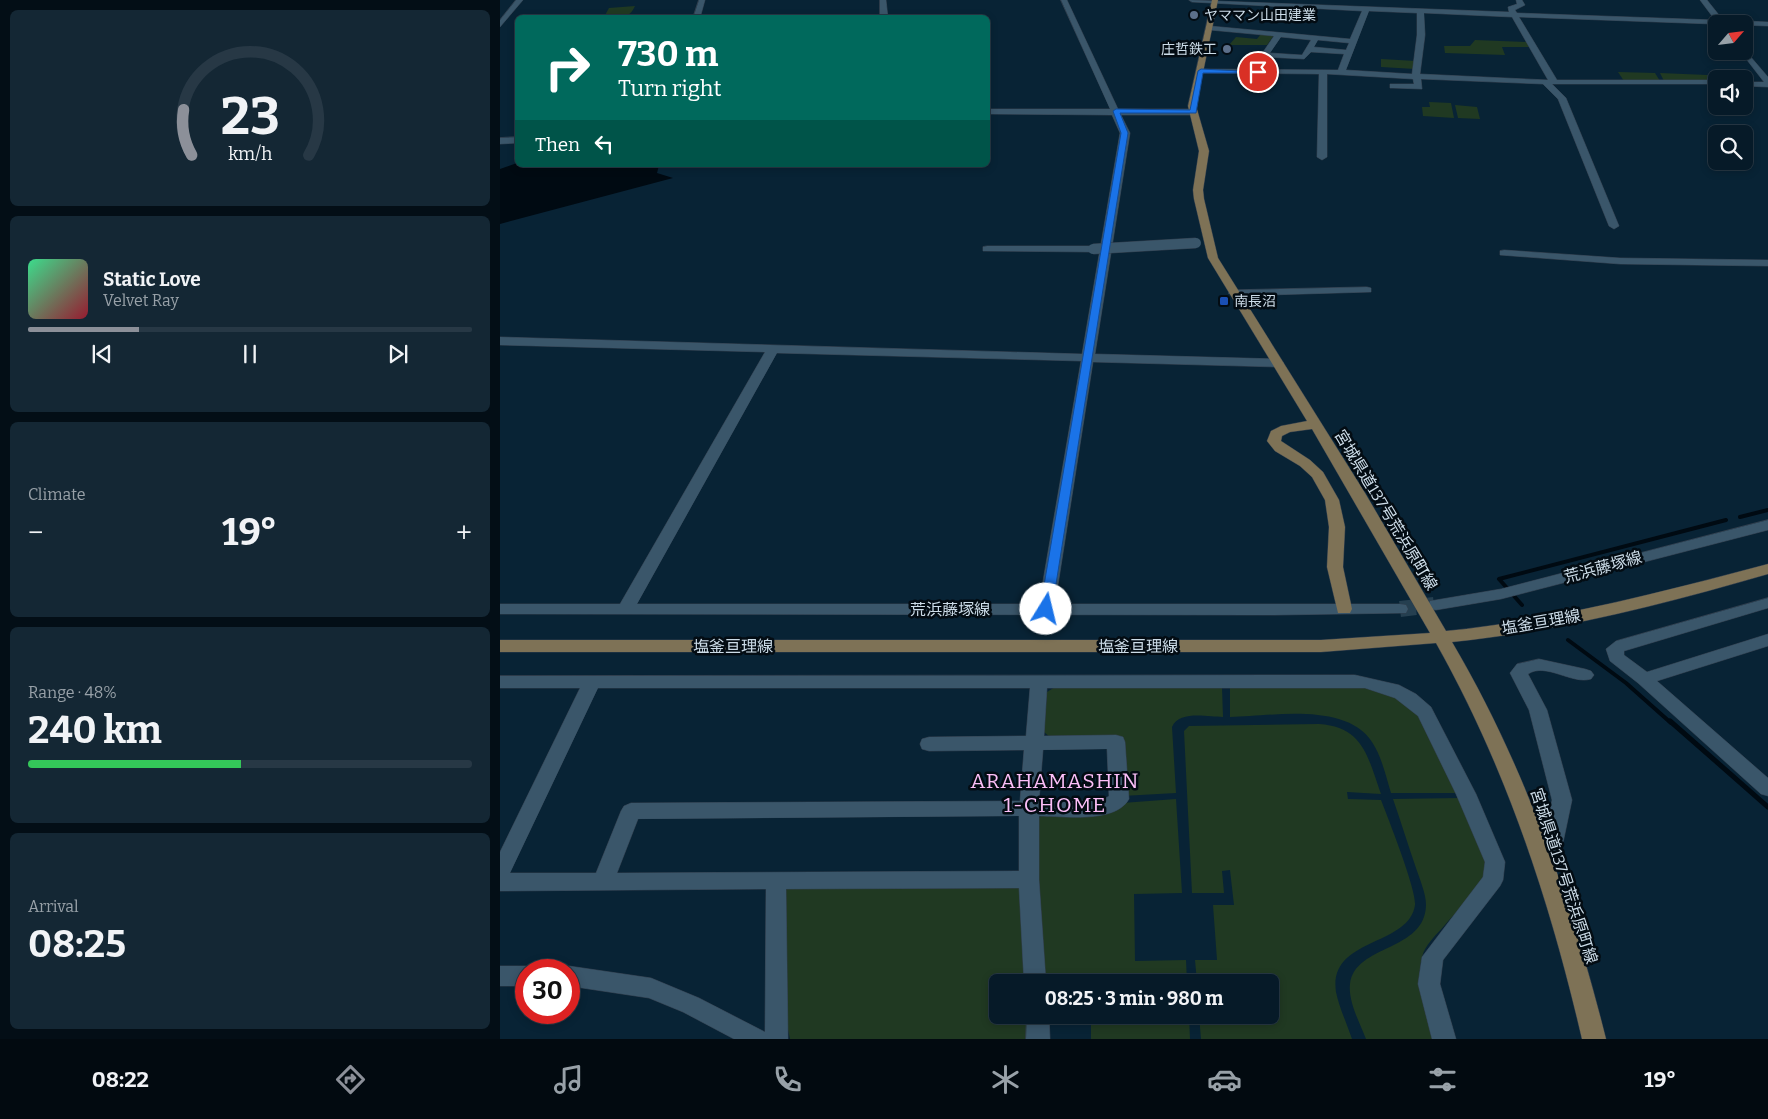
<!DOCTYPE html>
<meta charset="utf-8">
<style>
:root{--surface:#061a28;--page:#142734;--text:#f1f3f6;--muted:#98a1a8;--line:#273845;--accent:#8c9099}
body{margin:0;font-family:Bitter,"Noto Sans JP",serif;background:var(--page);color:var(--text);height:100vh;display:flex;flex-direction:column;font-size:19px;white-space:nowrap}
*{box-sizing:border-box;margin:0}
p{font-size:16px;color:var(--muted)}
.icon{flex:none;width:28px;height:28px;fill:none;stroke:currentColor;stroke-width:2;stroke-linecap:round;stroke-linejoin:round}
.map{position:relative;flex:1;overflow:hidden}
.details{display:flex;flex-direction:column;gap:10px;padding:10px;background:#030e16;width:500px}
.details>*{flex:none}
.hud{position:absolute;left:15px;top:15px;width:475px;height:152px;border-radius:8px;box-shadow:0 2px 8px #0003,0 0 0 1px var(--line);background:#00695c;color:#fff;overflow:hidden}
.needle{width:32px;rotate:62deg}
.controls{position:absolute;left:1208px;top:15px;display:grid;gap:10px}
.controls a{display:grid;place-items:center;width:45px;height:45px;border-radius:8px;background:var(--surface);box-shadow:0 2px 8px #0003,0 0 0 1px var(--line);font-size:25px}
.speed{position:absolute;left:15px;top:959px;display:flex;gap:10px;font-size:25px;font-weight:700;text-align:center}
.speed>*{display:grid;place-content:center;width:65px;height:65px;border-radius:50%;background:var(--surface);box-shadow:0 2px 8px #0003,0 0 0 1px var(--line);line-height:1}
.speed .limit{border:8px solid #d22;background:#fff;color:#111}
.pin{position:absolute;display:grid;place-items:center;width:42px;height:42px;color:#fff;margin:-21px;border:2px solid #fff;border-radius:50%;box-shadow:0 1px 5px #0007}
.me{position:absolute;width:55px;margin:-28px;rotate:9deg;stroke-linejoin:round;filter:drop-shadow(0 0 4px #0008)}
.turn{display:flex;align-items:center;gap:18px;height:105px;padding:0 20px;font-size:22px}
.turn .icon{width:65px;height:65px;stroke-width:2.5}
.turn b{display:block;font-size:35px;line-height:42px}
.then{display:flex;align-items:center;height:48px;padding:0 20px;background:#0003;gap:10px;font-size:19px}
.big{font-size:38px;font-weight:700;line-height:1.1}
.details .tile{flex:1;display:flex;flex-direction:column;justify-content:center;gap:8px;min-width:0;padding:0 18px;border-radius:8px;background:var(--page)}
.details .dial{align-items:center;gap:0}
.dial svg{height:130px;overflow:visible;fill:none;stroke:var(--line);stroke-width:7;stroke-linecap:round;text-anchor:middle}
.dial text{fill:var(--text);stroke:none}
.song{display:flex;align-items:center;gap:15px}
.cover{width:60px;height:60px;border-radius:8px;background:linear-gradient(135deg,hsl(150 70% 55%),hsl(350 70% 35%))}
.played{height:5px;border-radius:2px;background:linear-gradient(90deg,var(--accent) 25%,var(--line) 25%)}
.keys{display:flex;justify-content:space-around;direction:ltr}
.heat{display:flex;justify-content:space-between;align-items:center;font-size:28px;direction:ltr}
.charge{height:8px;border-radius:4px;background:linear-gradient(90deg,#34c759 48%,var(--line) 0)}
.trip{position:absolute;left:489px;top:974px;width:290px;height:50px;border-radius:8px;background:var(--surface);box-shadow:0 2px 8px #0003,0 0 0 1px var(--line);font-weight:700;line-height:50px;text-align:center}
.tab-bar{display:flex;height:80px;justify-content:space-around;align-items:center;background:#020a10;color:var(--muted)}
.tab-bar .icon{width:35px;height:35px}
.tab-bar .active{color:var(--accent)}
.tab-bar b{font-size:22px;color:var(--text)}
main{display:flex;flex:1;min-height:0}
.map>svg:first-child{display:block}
.green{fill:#203922}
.water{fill:#000a12}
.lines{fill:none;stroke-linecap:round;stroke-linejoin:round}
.stream-far1{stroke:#000a12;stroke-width:4}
.stream{stroke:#000a12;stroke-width:5}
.minor-tunnel{stroke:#253f50;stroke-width:16;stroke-dasharray:16 8;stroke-linecap:butt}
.minor-casing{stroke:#313e4d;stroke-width:1}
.major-casing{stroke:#313e4d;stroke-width:1}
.minor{fill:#3a566a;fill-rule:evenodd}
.major{fill:#7e7256;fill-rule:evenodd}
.minor-bridge-casing{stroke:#313e4d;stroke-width:11;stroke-linecap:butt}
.minor-bridge{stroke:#3a566a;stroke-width:10}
.route{fill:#1a73e8;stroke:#114b97}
.service-dot{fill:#5c6f8a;stroke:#030c13;stroke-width:2}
.transit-dot{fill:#1a4fb4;stroke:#030c13;stroke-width:2}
.labels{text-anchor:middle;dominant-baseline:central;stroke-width:5;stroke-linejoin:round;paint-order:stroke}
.far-poi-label{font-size:14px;fill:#ccdce8;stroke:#030c13;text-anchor:start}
.street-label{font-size:16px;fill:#ccdce8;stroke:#030c13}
.near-neighbourhood-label{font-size:21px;letter-spacing:1px;fill:#fcbff8;stroke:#030c13}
</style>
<main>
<section class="details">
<div class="tile dial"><svg viewBox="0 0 100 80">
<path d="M14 69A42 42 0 1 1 86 69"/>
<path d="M14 69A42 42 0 0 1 9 41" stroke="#8c9099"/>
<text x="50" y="56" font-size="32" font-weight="700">23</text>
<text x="50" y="72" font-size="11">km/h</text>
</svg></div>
<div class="tile">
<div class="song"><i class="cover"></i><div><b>Static Love</b><p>Velvet Ray</p></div></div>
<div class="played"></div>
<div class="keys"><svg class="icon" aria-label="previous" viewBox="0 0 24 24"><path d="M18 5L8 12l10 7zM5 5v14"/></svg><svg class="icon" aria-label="pause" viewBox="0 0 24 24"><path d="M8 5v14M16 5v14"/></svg><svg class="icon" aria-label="next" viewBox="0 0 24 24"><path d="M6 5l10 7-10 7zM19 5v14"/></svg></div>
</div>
<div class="tile"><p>Climate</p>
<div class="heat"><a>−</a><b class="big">19°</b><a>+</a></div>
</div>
<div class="tile"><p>Range · 48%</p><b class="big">240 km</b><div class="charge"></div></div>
<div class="tile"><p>Arrival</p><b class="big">08:25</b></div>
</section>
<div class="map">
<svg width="1268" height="1039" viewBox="0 0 1268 1039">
<rect width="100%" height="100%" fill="#082335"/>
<path class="green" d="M135 6C129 20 118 18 104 17L109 8Z
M761 34 774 35 767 45H729L736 37 757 39Z
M975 40 1028 42 1032 47H1002L1005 55 945 53 944 46H970Z
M881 59 916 61 915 69 881 67Z
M1118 72 1155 73 1160 81H1124Z
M1160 73 1231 76 1233 79H1216V83L1164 81Z
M929 102 951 103 954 118 923 116 922 107H930Z
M955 105 977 107 980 119 958 118Z
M555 687H722L723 717C708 717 679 710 672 727L676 793 622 796 621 737 551 738 544 732 547 692Z
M730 687 866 688 891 694 917 714 957 793H891C886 777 882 757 872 742 846 702 772 716 730 717Z
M819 724C864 727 868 758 881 794L847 792 848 799 881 800C888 818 917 891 915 905 909 947 828 937 836 992 839 1007 847 1024 852 1039H701L699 1015H770V982H697L695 960H717L713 905H734L730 870 722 871 724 893H692L684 731 689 726Z
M960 798C969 817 994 856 984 876 976 896 957 910 944 926 936 935 925 945 922 957 915 985 926 1012 933 1039H866C860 1023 848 1002 850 984 855 944 925 952 926 905 926 894 920 880 916 868 908 845 901 822 893 799Z
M676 799 682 893 634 894 635 961 686 960 687 982H541L537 820 545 812 622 803Z
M290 882 517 883 525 888 528 982H498V1015H529L530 1039H290L284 1011 281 891Z
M545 1015H689L690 1039H591V1017L545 1020Z"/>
<path class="water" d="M17 163 18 165H159L157 173 173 178 0 224V169Z"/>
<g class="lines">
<path class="stream-far1" d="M1240 517 1268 510
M1022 605 999 579 1226 520
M1068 640 1126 683 1171 723"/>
<path class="stream" d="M1170 721 1268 807"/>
<path class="minor-tunnel" d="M900 609 934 605"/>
<defs>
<path id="minor" d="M16 0H23L0 27V20Z
M199 0H205L200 18H193Z
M380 0H386L388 18H380Z
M561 0H567L618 109H694L698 112 694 115H621L630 133 595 354 778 359 784 363 778 367 593 362 555 604H900L906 605 908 609 906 613 775 615 0 614V604H120L265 352 0 345V337L582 354 620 133 612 115 488 114V109H610ZM277 353 581 361 539 604H137Z
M689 0 1009 12 1008 7 1017 4 1016 0H1022L1025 5 1015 10 1017 13 1215 20 1200 0H1207L1223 20 1268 22V26L1019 17 1057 80H1216V84H1052L1066 98 1119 226 1114 229 1109 226 1058 99 1043 84 921 79 922 89 893 88H890V84H914L913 79 827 74V157L822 160 817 157 819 74 701 73 697 71 701 69 838 70 844 54 811 52 804 59 765 57 761 55 774 36 710 30 706 28 710 26 850 39 862 11 692 2ZM869 11 917 13V35L912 74 846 70ZM924 13 1012 17 1048 80 920 74 925 35ZM781 37 811 40 802 55 770 53ZM818 40 849 43 846 50 814 47Z
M1244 49 1268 77V87L1244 86V82H1264L1240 51H1244Z
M18 137V143L0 144V138Z
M487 246H593L598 249 593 252 483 251V247Z
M1004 250 1120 258 1268 260V266L1120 264 1000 255V251Z
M867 287 871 288V292L734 296 728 293 734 290Z
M1268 520V530L1001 599 936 610 930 609 928 605 930 601 936 600 1001 589Z
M1268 598V608L1124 651V655L1147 672 1268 634V646L1157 681 1268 778V796L1261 794 1138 683 1110 661 1106 649 1116 641Z
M1039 659 1085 669 1091 671 1094 675 1091 679C1072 685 1046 662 1028 674L1047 710 1072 800 1060 857 1039 860 1032 858 1029 852 1032 846 1044 843 1052 800 1029 710 1010 673 1017 664Z
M855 675 899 685 916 694 931 707 976 794 1005 862 1003 880 1000 886 943 960 940 984 956 1039H932L918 984 922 957 983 877 985 862 956 794 918 716 895 698 865 688H547L544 736 616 735 623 737 625 742 629 799C615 824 564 816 539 816V880L546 982H524L519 888 286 889 288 1039H234L183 1012 149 998 69 986V970H61L69 966 151 978 199 998 265 1032 266 889 0 891V852L80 688H0V676ZM98 688H530L526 736 429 737 422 739 420 744 422 749 429 751 524 750 520 801 131 803 124 806 121 811 96 873H10ZM607 749 609 796 603 800 539 801 543 750ZM519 816V871L117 873 138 819Z
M0 966H26L34 970H26V986H0Z
M527 1015H549L550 1039H526Z"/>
<path id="major" d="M712 0H718L696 106 709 151 703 190 704 199 718 258 865 493 946 631C1056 620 1162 592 1268 564V574C1165 604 1059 631 952 642 1025 766 1071 900 1106 1039H1082C1050 901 1006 767 936 643L821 652H0V640H821L930 633 812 429 790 432 782 436 781 441 810 460 823 472 839 500 845 527 843 567 852 609 850 613H838L827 567 829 527 825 500 812 477 800 466 775 451 767 441 771 431 781 426 807 421 708 258 694 199 693 190 699 151 688 106Z"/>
</defs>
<use href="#minor" class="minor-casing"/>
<use href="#major" class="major-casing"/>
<use href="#minor" class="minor"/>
<use href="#major" class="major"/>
<defs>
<path id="minor-bridge" d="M593 249 696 243"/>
</defs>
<use href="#minor-bridge" class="minor-bridge-casing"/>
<use href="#minor-bridge" class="minor-bridge"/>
</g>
<path class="route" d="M701 69 761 72 758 73H703L696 113H620L628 133 552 609 546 613 541 612 540 609 621 133 613 111 616 109 690 110 698 71Z"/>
<g class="service-dot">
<circle cx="694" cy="15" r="5"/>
<circle cx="727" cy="49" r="5"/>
</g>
<rect class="transit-dot" x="719" y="296" width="10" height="10" rx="2.5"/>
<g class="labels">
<g class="far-poi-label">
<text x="704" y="15">ヤママン山田建業</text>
<text x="717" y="49" text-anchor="end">庄哲鉄工</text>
<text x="734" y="301">南長沼</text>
</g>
<g class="street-label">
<text transform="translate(886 510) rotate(59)">宮城県道137号荒浜原町線</text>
<text transform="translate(1103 567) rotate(-15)">荒浜藤塚線</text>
<text x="450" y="609">荒浜藤塚線</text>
<text transform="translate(1041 622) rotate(-10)">塩釜亘理線</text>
<text x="233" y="646">塩釜亘理線</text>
<text x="638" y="646">塩釜亘理線</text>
<text transform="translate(1064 876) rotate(72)">宮城県道137号荒浜原町線</text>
</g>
<g class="near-neighbourhood-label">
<text x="555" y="781">ARAHAMASHIN<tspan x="555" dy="24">1-CHOME</tspan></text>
</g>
</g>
</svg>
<div class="controls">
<a><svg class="needle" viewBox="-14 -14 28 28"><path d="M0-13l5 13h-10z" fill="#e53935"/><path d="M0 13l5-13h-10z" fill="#98a1a8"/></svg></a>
<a><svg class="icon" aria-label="sound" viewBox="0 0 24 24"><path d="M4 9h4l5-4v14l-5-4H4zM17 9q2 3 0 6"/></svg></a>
<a><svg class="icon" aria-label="search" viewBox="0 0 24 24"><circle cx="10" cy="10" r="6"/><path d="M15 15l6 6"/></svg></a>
</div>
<div class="speed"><div class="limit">30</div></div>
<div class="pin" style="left:758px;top:72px;background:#d93025"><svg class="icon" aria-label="arrive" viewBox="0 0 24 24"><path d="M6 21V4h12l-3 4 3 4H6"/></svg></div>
<svg class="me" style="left:546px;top:609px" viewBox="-20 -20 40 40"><circle r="19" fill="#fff"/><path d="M0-13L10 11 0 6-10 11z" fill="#1a73e8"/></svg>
<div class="trip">08:25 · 3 min · 980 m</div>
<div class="hud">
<div class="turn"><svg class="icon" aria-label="right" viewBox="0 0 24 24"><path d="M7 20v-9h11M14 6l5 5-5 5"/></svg><div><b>730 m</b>Turn right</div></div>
<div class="then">Then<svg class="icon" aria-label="left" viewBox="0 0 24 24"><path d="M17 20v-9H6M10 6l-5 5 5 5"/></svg></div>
</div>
</div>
</main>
<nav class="tab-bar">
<b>08:22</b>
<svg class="icon active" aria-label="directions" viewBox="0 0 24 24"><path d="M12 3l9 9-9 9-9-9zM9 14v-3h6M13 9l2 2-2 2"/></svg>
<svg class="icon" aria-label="music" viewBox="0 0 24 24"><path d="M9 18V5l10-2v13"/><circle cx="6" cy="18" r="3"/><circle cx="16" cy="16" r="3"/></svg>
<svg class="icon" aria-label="phone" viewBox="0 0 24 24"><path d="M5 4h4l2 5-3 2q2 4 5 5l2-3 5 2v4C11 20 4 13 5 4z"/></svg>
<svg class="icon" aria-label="climate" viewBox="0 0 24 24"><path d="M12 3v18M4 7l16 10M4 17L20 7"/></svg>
<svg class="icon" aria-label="car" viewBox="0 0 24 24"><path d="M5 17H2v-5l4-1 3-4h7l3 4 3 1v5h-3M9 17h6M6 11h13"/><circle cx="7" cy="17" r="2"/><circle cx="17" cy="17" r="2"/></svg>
<svg class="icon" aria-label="filters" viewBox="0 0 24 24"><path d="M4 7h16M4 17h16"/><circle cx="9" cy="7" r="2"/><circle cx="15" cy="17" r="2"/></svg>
<b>19°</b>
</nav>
